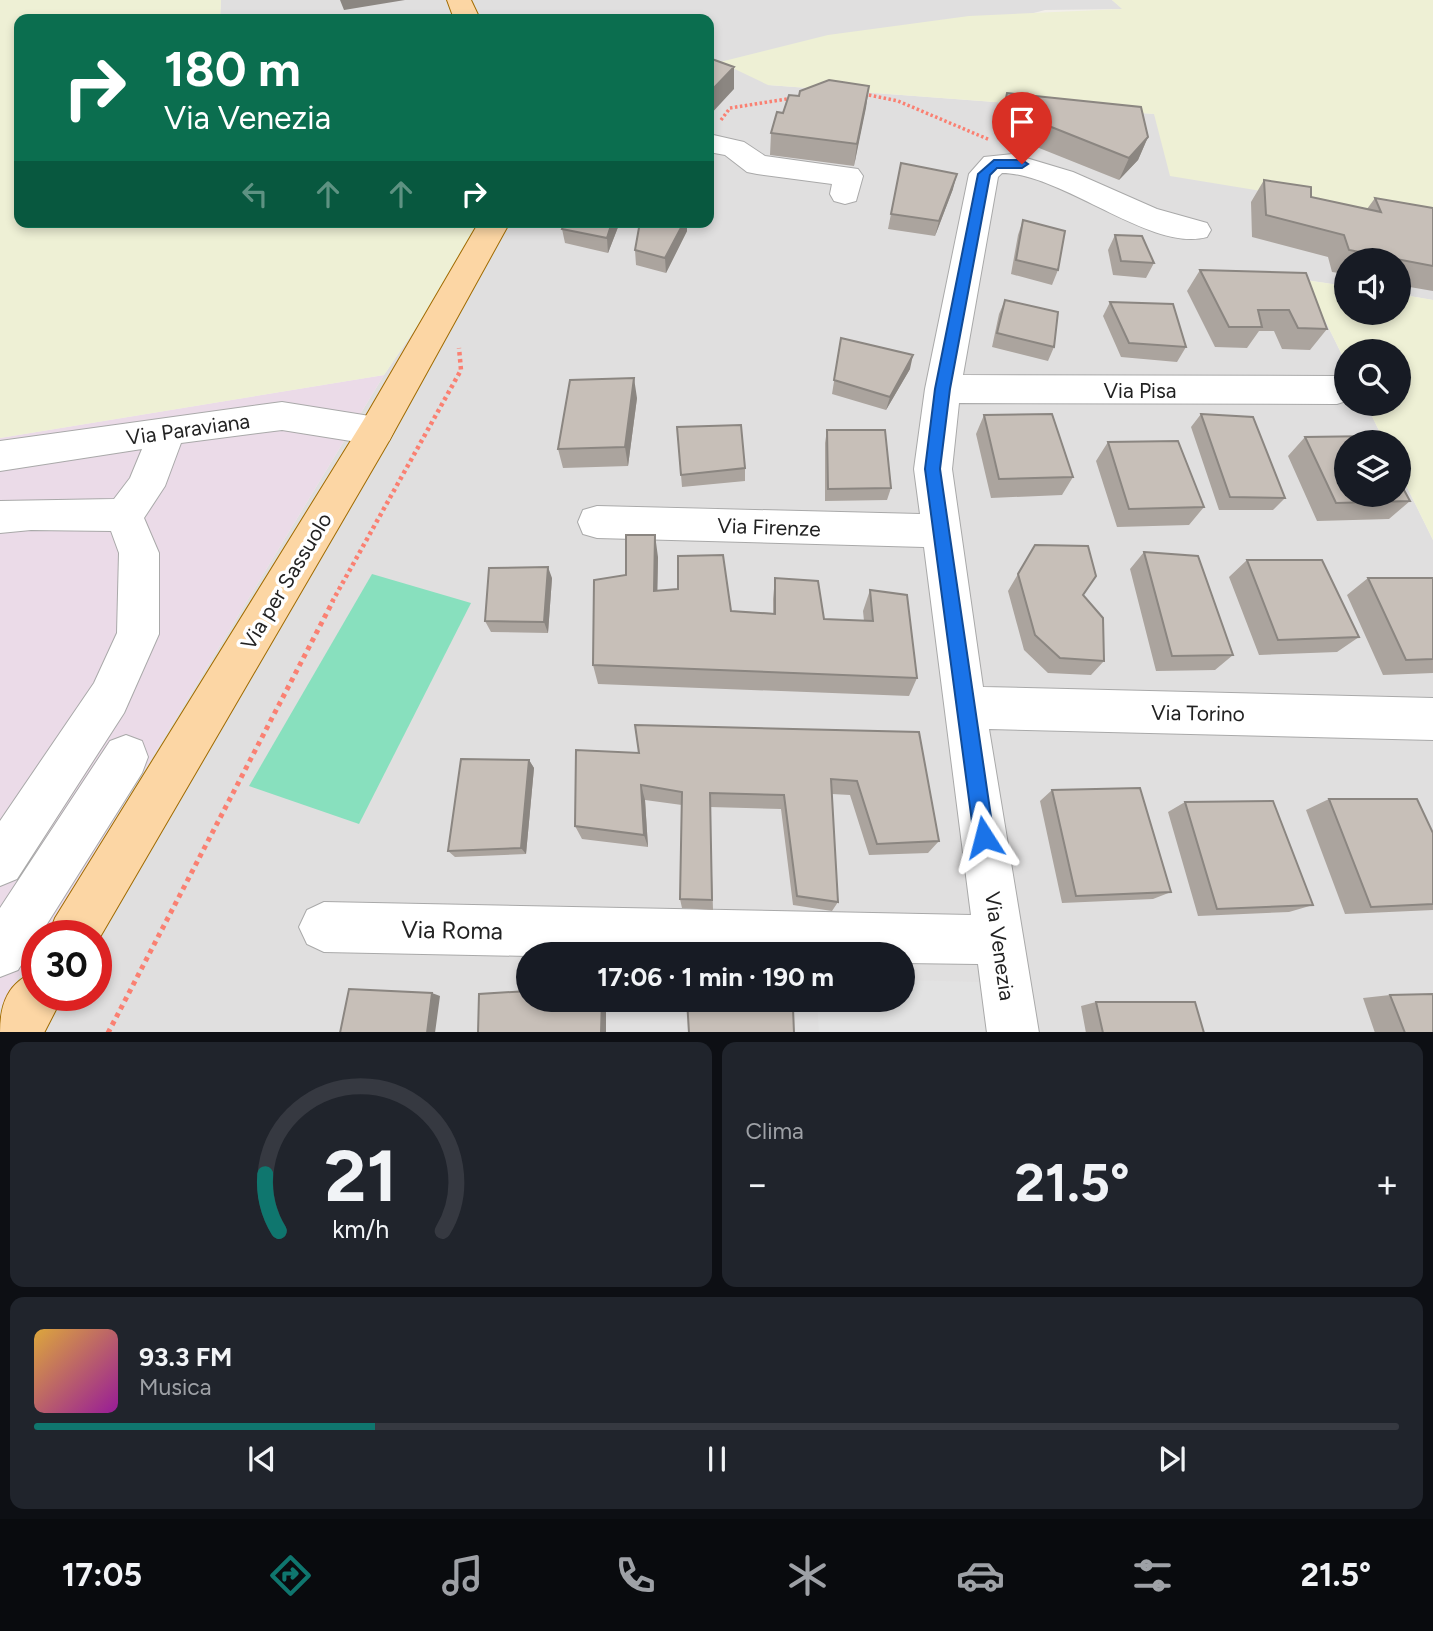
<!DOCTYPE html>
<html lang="it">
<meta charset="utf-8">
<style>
:root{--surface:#171b24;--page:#20242c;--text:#f1f3f6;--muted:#9ea1a6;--line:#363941;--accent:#0f766e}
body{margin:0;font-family:Figtree,sans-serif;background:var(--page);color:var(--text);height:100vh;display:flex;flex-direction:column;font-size:26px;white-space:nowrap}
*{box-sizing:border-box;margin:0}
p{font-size:23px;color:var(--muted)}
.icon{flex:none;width:38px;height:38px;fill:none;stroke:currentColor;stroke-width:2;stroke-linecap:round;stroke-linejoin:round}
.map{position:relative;height:1032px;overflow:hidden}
.sheet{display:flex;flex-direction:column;gap:10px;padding:10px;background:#0d0f14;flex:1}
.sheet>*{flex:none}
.hud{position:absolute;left:14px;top:14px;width:700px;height:214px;border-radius:14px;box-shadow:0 4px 10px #0003;background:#0b6e4f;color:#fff;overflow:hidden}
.fabs{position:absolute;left:1334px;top:248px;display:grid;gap:14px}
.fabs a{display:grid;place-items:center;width:77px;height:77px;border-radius:50%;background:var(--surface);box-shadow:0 4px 10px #0003;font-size:35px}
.speed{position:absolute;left:21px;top:920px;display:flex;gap:14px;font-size:35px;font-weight:700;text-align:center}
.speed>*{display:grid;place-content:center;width:91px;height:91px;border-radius:50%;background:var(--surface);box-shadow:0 4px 10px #0003;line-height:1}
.speed .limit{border:10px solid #d22;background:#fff;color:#111}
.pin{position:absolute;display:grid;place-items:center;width:60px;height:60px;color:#fff;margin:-72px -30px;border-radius:50% 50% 50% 0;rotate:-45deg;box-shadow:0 0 7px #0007}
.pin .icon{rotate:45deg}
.me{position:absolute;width:77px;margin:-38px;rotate:351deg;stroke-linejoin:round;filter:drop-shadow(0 0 5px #0008)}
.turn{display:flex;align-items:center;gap:24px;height:147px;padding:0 35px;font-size:32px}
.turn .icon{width:91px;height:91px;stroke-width:2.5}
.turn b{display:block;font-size:49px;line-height:60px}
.lanes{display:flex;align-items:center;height:66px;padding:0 35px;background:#0003;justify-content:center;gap:35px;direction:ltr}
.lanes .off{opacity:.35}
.big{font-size:52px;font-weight:700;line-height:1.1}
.sheet .card{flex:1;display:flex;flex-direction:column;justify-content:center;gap:10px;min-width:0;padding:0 24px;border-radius:14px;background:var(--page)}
.sheet .dial{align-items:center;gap:0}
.dial svg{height:182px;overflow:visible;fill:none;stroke:var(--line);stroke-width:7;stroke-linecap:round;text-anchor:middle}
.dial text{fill:var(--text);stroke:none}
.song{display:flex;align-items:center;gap:21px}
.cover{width:84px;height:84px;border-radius:10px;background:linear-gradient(135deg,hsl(40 70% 55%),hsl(300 70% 35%))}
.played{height:7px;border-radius:4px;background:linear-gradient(90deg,var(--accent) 25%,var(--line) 25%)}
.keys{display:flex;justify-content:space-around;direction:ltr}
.heat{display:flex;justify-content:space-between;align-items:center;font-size:38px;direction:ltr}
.sheet .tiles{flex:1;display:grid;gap:10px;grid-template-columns:1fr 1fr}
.card:last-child{grid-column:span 2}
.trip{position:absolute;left:516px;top:942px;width:399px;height:70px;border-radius:35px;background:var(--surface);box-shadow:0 4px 10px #0003;font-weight:700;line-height:70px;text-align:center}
.tab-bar{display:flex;height:112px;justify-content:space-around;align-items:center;background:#090b0e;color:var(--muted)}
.tab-bar .icon{width:49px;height:49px}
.tab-bar .selected{color:var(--accent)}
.tab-bar b{font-size:32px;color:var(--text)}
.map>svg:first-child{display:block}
.residential{fill:#e0dfdf;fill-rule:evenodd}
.industrial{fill:#ebdbe8}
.farmland{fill:#eef0d5}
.pitch{fill:#88e0be}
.parking{fill:#e2e2e2}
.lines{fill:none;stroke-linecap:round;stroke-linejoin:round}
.minor-casing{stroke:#a9a9a9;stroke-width:2}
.major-casing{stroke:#a06b00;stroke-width:2}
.path-far2{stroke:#fa8072;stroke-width:3.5;stroke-dasharray:2.5 2.5;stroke-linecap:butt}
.path-far1{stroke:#fa8072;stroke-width:4.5;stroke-dasharray:3.5 3.5;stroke-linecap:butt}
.path{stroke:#fa8072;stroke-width:5;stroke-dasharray:4.5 4.5;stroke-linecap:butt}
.minor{fill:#fff;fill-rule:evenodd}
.major{fill:#fcd6a4;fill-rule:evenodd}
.wall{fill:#aba49e}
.shaded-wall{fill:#8b8681}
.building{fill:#c7bfb8;stroke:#8b8681;stroke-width:2}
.route{fill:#1a73e8;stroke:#114b97;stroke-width:2}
.labels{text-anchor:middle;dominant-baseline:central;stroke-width:7;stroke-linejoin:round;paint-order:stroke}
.street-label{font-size:21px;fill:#222;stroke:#fff}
.near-street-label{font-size:24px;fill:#222;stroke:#fff}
</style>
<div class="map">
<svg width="1433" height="1033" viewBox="0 0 1433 1033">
<rect width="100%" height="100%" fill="#f2efe9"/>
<path class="residential" d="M221 0H1112L1123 9 1045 10 768 85 1155 114 1433 219V300L1398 294V261H1346V286L1305 280 1346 363V404H1366L1385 443H1346V495H1398V469L1433 540V1032L0 1033V1008L37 948V996H96V936H44L384 375 424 316 480 222H709V19H220ZM528 954H903V999H528Z"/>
<path class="industrial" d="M384 375 44 936H37V948L0 1008V438Z"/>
<path class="farmland" d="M0 0H221L220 19H19V222H480L424 316 384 375 0 438Z
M1112 0H1433V219L1170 176 1154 114 768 85 720 62 828 35 969 16 1122 9Z
M1305 280 1346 286V313H1398V294L1433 300V540L1398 469V443H1385L1366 404H1398V352H1346V363Z"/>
<path class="pitch" d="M372 574 471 603 359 824 249 786Z"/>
<path class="parking" d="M903 980 982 982 989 1032H819L817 999H903Z"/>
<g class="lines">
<defs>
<path id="minor" d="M709 134 744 142 765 156 858 169 863 176 856 201 845 204 834 201 830 194 832 184 757 174 747 172 725 155 709 152Z
M1013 154 1073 172 1157 209 1207 223 1211 230 1207 237C1152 253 1062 173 1002 173L998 177 963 375 1337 376 1346 379V401L1337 404 959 403 952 469 983 687 1433 698V740L989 729 1039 1033H987L978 964 903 963V954L528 956 324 952 307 944 299 927 307 910 324 902 971 915 924 547 597 538 583 534 578 522 583 510 597 506 920 514 914 469 925 389 969 174 984 157Z
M282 402 376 417 389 421 394 431 389 441 376 445 282 430 181 443 165 486 144 518 159 553V634L124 713 17 879 0 886V821L94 683 117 633 119 553 111 531 31 530 0 533V501L114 499 130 478 142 449 0 471V441Z
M126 735 142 741 148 757 142 773 18 970 0 977V908L110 741Z"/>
<path id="major" d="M447 0H471L480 19H454Z
M479 222H510L389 441 96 944V936H48L55 918 363 421Z
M37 971V996H63L44 1033H0C0 1003 8 982 37 971Z"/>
</defs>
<use href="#minor" class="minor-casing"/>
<use href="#major" class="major-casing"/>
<path class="path-far2" d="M864 94 898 101 990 140
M721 120 730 108 793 98"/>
<path class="path-far1" d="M332 602 461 370 459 348"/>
<path class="path" d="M108 1033 333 601"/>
<use href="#minor" class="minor"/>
<use href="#major" class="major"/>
</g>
<path class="wall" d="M869 86 854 166 770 155 771 133 783 113 799 96Z
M1007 93 1148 137 1138 160 1119 180 997 131Z
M901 163 953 189 935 236 888 229Z
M1264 180 1311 197 1367 209 1375 198 1433 208V291L1398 285V261H1346V274L1332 272 1328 257 1252 237 1251 202Z
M1023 220 1058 270 1052 285 1011 274 1018 235Z
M565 222H620L608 253 565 243 562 229Z
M640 222H687V231L666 273 636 265 635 250Z
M1115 235 1154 263 1146 278 1113 275 1108 250Z
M1200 270 1306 273 1327 329 1310 350 1282 349 1274 331H1259L1247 348 1215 347 1187 291Z
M1005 300 1054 347 1048 361 992 347 999 314Z
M1110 302 1186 347 1177 362 1121 357 1103 316Z
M841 338 910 369 886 410 832 394Z
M637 398 628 466 563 468 558 449Z
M1201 414 1285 498 1273 510H1219L1191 427Z
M984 415 1073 477 1062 495 991 498 976 434Z
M677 427 745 468V481L682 487Z
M827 430 891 488 887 500 825 501V443Z
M1305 437 1410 501 1389 519 1317 521 1288 456Z
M1108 442 1204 507 1189 525 1117 527 1096 461Z
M1035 545 1083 595 1104 661 1091 675 1048 673 1024 650 1008 591Z
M1144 552 1233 655 1215 670 1156 671 1130 569Z
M658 557 657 591 731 611 773 613V599L775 578 824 619 864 621 863 611 870 590 917 678 909 696 598 684 593 665 626 575Z
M1247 560 1359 637 1337 652 1259 655 1229 577Z
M552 578 548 633 491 632 485 621Z
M1368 578H1433V673L1383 675 1347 595Z
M919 732 939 841 928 853 869 855 850 795 832 794 838 902 832 911 793 905 781 809 710 807 713 910 682 908 680 899 682 805 645 800 648 847 582 839 575 826 639 753Z
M529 760 534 768 526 854 455 857 448 851Z
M1052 790 1171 892 1153 899 1062 903 1040 801Z
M1329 799 1433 833V910L1345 914 1306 810Z
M1185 802 1313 905 1289 912 1198 916 1168 812Z
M1390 995 1433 1033H1375L1363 998Z
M1096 1002 1204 1033H1086L1081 1006Z"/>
<path class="shaded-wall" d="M340 0H405L344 10Z
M734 67V89L709 116V93Z
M869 86 866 108 854 166 857 144Z
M1148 137 1138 160 1119 180 1129 158Z
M957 174 953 189 935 236 939 221Z
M612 222H620L608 253 607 238Z
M684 222H687V231L666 273 665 258Z
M913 355 910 369 886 410 890 397Z
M634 378 637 398 628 466 625 447Z
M655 535 658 557 657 612 654 591Z
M548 567 552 578 548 633 544 622Z
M529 760 534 768 526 854 521 848Z
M641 785 645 800 648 847 644 835Z
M432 993 440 996 435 1033H427Z
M602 999H606V1033H601Z"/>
<path class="building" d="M584 17V19H547Z
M709 58 734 67 709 93Z
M829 80 869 86 857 144 771 133 777 112 783 113 789 95 799 96 800 91Z
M1007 93 1141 107 1148 137 1129 158 1004 108Z
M901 163 957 174 939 221 891 214Z
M1264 180 1311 187V197L1381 212 1375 198 1433 208V266L1349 250 1344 235 1266 215Z
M1023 220 1065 231 1058 270 1016 260Z
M565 222H612L607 238 562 229Z
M640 222H684L665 258 635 250Z
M1115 235 1142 236 1154 263 1121 261Z
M1200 270 1306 273 1327 329 1298 328 1289 310H1258L1262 327H1229Z
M1005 300 1058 312 1054 347 997 333Z
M1110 302 1173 304 1186 347 1129 343Z
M841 338 913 355 890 397 834 380Z
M634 378 625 447 558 449 570 380Z
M1052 414 1073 477 999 479 984 415Z
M1201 414 1253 417 1285 498 1230 497Z
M741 425 745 468 681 475 677 427Z
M827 430H885L891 488 828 489Z
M1375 436 1379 443H1346V495H1398V479L1410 501 1336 503 1305 437Z
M1178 441 1204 507 1129 509 1108 442Z
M626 535H655L654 591 678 589V556L723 555 731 611 775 614V578L818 581 824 619 873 621 870 590 907 595 917 678 593 665 594 580 626 575Z
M1035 545 1088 546 1096 576 1083 595 1103 618 1104 661 1060 658 1035 635 1018 574Z
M1144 552 1198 556 1233 655 1172 656Z
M1247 560H1322L1359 637 1278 640Z
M548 567 544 622 485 621 489 568Z
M1368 578H1433V659L1406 660Z
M635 725 919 732 939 841 877 844 857 781 831 779 838 902 797 896 784 795 710 793 712 900 680 899 682 792 641 785 644 835 575 826 576 750 639 753Z
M461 759 529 760 521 848 448 851Z
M1140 788 1171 892 1076 896 1052 790Z
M1329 799H1417L1433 833V904L1371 907Z
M1273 801 1313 905 1217 909 1185 802Z
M349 989 432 993 427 1033H340Z
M528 991V999H602L601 1033H478L479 994Z
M1433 994V1033H1405L1390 995Z
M687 1000 793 1008 794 1033H689Z
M1096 1002H1195L1204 1033H1103Z"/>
<path class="route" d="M994 160H1022L1028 164 1022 168H997L990 175 950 389 940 469 994 837 991 844 984 846 977 844 974 837 925 469 935 389 978 174Z"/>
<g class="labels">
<g class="street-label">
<text x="1140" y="390">Via Pisa</text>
<text transform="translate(188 429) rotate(-8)">Via Paraviana</text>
<text transform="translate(769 527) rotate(2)">Via Firenze</text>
<text transform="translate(286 581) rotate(-59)">Via per Sassuolo</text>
<text transform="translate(1198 713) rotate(1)">Via Torino</text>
<text transform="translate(1000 946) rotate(82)">Via Venezia</text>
</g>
<g class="near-street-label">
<text transform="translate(452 930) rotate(1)">Via Roma</text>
</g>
</g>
</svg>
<div class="fabs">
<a><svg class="icon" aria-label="sound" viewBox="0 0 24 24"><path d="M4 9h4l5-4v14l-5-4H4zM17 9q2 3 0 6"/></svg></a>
<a><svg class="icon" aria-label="search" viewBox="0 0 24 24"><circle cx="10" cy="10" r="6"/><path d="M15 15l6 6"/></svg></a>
<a><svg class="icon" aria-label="layers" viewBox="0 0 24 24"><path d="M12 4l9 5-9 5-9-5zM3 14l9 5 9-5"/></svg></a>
</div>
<div class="speed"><div class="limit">30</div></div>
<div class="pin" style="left:1022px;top:164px;background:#d93025"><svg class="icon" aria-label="arrive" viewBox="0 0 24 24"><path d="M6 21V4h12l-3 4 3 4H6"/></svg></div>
<svg class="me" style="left:984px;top:837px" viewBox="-20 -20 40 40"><path d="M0-17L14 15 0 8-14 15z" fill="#1a73e8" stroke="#fff" stroke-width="4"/></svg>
<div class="trip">17:06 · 1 min · 190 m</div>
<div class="hud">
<div class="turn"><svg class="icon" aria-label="right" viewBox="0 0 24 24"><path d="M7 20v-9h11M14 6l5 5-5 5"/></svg><div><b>180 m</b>Via Venezia</div></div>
<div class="lanes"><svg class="icon off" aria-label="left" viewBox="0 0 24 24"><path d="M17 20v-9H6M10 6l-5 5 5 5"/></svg><svg class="icon off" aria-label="ahead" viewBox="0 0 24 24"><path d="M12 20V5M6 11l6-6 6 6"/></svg><svg class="icon off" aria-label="ahead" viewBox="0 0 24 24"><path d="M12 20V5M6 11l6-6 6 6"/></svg><svg class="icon" aria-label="right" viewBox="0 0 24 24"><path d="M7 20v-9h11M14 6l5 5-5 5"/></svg></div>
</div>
</div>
<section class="sheet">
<div class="tiles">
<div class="card dial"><svg viewBox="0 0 100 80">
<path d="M14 69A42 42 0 1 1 86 69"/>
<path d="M14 69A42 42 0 0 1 8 44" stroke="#0f766e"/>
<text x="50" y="56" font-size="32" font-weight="700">21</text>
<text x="50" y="72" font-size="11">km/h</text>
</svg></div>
<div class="card"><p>Clima</p>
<div class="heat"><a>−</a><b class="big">21.5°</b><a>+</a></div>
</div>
<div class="card">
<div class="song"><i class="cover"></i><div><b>93.3 FM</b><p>Musica</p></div></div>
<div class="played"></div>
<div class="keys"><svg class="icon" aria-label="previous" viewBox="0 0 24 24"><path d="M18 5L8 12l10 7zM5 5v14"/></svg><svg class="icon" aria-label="pause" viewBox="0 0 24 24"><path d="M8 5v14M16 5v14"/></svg><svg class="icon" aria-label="next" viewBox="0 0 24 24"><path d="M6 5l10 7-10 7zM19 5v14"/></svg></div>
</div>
</div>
</section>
<nav class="tab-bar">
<b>17:05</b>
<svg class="icon selected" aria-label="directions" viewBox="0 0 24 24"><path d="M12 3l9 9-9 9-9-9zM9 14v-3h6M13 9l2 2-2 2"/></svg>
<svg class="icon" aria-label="music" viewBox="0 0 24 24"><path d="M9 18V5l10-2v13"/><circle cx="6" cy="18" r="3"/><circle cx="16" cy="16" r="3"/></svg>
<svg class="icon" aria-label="phone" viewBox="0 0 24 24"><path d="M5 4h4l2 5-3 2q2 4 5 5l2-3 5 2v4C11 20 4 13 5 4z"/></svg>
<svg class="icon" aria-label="climate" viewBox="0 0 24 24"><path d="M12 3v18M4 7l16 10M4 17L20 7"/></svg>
<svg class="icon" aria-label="car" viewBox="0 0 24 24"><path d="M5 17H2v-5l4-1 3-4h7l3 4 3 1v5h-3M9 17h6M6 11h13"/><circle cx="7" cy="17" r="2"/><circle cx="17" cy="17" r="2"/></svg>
<svg class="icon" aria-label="filters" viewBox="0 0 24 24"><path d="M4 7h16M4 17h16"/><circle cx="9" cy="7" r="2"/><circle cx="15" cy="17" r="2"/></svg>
<b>21.5°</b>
</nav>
